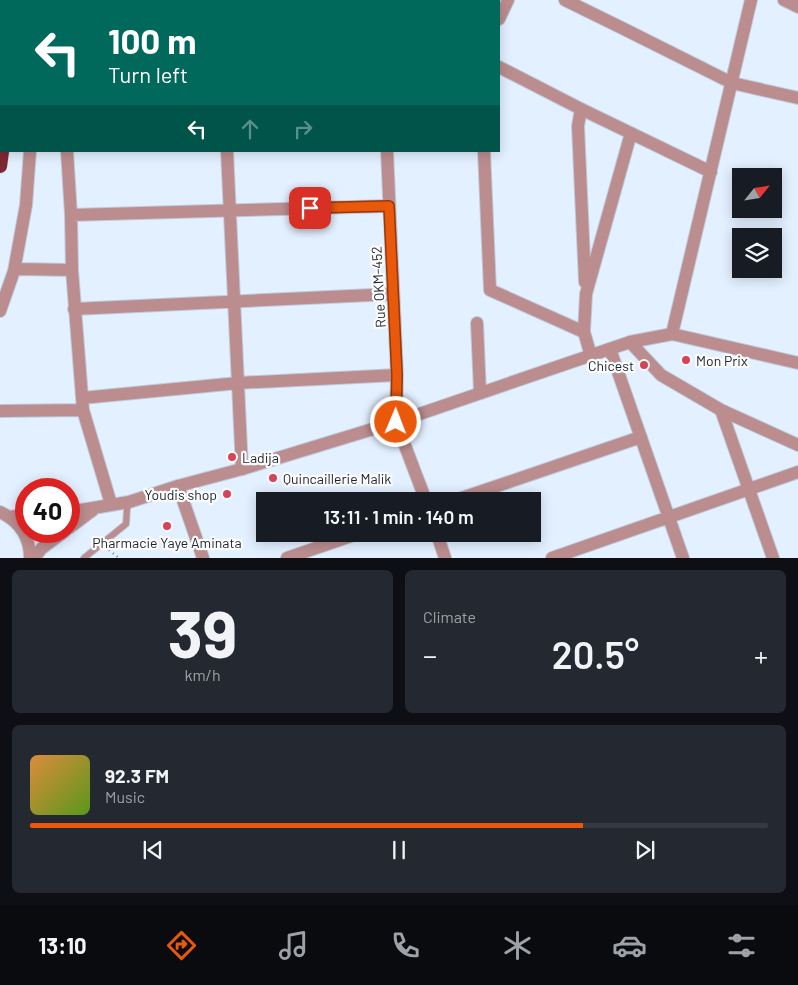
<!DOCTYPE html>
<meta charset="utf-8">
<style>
:root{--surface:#171b24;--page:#242831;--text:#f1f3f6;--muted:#9ea1a6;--line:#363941;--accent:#ea580c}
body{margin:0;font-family:Barlow,sans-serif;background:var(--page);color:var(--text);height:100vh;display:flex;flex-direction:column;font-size:19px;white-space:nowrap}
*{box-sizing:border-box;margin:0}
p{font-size:16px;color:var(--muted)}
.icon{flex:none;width:28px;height:28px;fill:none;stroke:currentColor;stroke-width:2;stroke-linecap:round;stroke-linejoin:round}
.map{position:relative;height:558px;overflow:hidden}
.details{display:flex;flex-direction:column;gap:12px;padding:12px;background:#0d0f14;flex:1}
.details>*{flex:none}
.top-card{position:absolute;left:0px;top:0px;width:500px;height:152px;box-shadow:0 2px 12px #0003;background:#00695c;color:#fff;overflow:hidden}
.needle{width:32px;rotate:60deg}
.controls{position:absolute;left:732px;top:168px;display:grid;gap:10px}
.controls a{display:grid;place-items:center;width:50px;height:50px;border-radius:0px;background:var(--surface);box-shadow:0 2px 12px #0003;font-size:25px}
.speed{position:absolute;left:15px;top:478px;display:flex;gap:10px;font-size:25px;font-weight:700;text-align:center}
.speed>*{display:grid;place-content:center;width:65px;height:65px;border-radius:50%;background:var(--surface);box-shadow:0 2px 12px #0003;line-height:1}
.speed .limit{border:8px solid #d22;background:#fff;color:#111}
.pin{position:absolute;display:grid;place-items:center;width:42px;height:42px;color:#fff;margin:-21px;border-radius:10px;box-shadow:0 2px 8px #0006}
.me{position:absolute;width:55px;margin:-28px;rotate:1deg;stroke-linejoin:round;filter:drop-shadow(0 0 4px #0008)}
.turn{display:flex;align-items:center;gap:18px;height:105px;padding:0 25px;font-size:22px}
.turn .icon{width:65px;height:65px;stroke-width:2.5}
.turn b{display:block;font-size:35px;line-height:42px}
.lanes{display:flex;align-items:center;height:48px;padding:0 25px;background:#0003;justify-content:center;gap:25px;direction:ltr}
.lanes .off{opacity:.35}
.big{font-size:38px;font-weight:600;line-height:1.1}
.details .tile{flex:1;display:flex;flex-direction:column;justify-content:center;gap:8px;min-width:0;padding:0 18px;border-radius:8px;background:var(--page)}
.details .dial{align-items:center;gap:0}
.dial b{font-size:65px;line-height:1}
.song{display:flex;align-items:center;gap:15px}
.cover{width:60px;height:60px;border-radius:8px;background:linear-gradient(135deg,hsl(30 70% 55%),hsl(90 70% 35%))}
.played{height:5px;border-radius:2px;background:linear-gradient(90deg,var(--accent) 75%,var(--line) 75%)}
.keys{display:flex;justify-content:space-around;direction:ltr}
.heat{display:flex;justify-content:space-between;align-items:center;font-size:28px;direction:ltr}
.details .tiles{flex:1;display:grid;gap:12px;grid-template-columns:1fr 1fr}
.tile:last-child{grid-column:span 2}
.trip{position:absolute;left:256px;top:492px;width:285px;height:50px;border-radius:0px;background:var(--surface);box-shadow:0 2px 12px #0003;font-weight:600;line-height:50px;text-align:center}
.menu{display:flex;height:80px;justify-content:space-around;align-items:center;background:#090b0e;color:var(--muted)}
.menu .icon{width:35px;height:35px}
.menu .active{color:var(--accent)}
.menu b{font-size:22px;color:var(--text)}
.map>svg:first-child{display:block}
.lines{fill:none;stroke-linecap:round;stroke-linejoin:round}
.service-casing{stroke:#bfcbd9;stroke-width:8}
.minor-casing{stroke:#bfcbd9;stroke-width:14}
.tertiary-casing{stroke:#bfcbd9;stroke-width:14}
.trunk-casing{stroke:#bfcbd9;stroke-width:15}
.path{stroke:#7c8692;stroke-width:2.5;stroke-dasharray:1 4;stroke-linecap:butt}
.service{stroke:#bb8d8f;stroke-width:6}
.minor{stroke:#bb8d8f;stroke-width:12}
.tertiary{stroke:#bb8d8f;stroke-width:12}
.trunk{stroke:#7e2834;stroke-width:14}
.route-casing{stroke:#983908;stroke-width:12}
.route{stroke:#ea580c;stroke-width:9}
.poi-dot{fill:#d54458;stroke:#fcfcfc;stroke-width:2}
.labels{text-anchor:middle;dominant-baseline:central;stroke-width:4.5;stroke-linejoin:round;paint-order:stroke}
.street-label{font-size:14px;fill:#1c242c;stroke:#fcfcfc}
.poi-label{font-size:14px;fill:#1c242c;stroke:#fcfcfc;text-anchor:start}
</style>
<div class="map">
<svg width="798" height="558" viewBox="0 0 798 558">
<rect width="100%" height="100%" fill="#e3f0ff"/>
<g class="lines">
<defs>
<path id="service" d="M84 558 126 524 127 509 129 502"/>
<path id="minor" d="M61 0V1
M221 0V1
M379 0V1
M565 0 622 28 732 83 798 98
M784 0 798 7
M499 19 508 0
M499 67 581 109 711 172
M581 109 578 126 585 282
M227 151 242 469
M484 151 490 290 584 332
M71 215 389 206
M72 270 83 410 111 504
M14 271 26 205 30 151
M74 309 393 294
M0 311 14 271 18 269 72 270 71 215 67 151
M477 323 480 393
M672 334 751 0
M630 342 661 375 721 410 798 445
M610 349 683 558
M591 356 584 332 586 294 631 133
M82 398 238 383 397 375
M721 410 773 558
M0 411 83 410
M396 422 426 501
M178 486 203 558
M453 501 641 437
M437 534 445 558
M287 558 357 534
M552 558 798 472"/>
<path id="tertiary" d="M394 1V0
M387 151 397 375 396 422
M0 512C19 521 30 537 30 558
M69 512 129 502 178 486 242 469 396 422 630 342 672 334 798 363
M9 517 26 515
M69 528 93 510
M34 558 42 548 65 531"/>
<path id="trunk" d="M11 1V0
M0 166 2 151"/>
</defs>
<use href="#service" class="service-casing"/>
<use href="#minor" class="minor-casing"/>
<use href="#tertiary" class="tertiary-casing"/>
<use href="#trunk" class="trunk-casing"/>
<path class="path" d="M109 550 119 558"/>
<use href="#service" class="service"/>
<use href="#minor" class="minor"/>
<use href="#tertiary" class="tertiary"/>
<use href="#trunk" class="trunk"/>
</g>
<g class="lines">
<defs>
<path id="route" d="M310 208 389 206 397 375 396 422"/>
</defs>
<use href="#route" class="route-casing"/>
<use href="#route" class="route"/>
</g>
<g class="poi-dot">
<circle cx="686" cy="360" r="5"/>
<circle cx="644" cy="365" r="5"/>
<circle cx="232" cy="457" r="5"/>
<circle cx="273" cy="478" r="5"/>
<circle cx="227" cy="494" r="5"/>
<circle cx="167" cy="526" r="5"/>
</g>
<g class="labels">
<g class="street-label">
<text transform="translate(378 287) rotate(-93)">Rue OKM-452</text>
</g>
<g class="poi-label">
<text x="696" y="360">Mon Prix</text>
<text x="634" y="365" text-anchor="end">Chicest</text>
<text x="242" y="457">Ladija</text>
<text x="283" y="478">Quincaillerie Malik</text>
<text x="217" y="494" text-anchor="end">Youdis shop</text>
<text x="167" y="542" text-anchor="middle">Pharmacie Yaye Aminata</text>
</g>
</g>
</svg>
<div class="controls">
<a><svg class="needle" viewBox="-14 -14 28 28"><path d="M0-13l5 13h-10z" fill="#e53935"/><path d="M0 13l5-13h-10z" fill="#9ea1a6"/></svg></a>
<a><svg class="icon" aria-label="layers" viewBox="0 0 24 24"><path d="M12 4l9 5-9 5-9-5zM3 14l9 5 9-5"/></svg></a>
</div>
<div class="speed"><div class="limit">40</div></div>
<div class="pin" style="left:310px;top:208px;background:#d93025"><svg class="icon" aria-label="arrive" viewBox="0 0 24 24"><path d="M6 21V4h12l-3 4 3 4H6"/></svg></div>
<svg class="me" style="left:396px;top:422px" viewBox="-20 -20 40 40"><circle r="17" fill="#ea580c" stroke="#fff" stroke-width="3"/><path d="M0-11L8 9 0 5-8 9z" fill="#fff"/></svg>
<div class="trip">13:11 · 1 min · 140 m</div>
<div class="top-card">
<div class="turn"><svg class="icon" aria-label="left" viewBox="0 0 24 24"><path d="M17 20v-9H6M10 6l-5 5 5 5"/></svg><div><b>100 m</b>Turn left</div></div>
<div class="lanes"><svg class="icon" aria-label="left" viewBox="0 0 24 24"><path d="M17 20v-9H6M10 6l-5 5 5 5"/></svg><svg class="icon off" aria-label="ahead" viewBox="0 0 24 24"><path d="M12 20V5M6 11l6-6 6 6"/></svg><svg class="icon off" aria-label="right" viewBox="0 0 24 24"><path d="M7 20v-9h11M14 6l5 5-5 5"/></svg></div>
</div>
</div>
<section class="details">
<div class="tiles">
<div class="tile dial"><b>39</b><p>km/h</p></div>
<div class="tile"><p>Climate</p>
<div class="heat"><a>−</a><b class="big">20.5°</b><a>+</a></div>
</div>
<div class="tile">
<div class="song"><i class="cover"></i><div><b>92.3 FM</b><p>Music</p></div></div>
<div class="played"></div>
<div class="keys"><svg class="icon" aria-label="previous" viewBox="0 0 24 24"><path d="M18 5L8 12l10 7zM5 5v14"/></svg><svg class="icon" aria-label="pause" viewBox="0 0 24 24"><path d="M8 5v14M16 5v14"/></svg><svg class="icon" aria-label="next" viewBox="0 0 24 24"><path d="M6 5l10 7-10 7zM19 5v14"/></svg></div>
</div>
</div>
</section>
<nav class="menu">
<b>13:10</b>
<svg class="icon active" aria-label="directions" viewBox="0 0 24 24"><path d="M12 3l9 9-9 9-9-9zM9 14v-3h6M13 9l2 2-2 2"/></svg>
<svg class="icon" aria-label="music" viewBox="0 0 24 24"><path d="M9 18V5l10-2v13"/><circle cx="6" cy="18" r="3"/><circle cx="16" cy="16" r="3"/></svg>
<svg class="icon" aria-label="phone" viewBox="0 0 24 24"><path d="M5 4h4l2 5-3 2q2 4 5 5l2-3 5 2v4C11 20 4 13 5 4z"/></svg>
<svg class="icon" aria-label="climate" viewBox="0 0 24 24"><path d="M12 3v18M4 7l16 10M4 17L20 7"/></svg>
<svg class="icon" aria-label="car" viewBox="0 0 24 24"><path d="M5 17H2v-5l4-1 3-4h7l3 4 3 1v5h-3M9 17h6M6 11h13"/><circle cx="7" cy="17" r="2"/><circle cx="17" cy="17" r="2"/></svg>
<svg class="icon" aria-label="filters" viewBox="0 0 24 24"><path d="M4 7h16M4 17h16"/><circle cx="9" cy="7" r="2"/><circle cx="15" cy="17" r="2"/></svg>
</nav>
